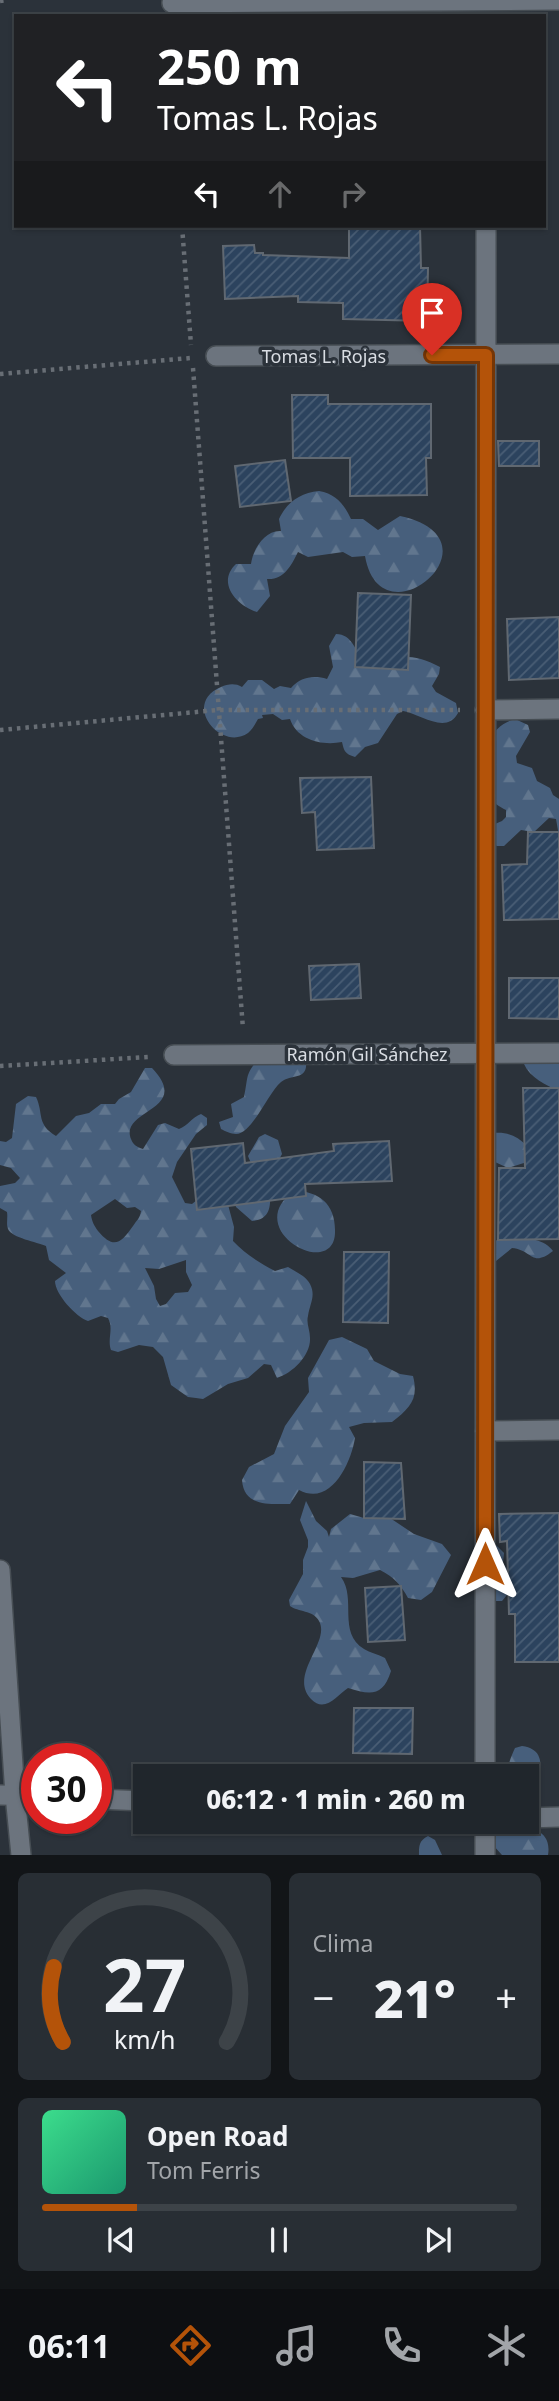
<!DOCTYPE html>
<html lang="es">
<meta charset="utf-8">
<style>
:root{--surface:#20262c;--page:#282e34;--text:#f1f3f6;--muted:#a2a5a9;--line:#3d4348;--accent:#b45309}
body{margin:0;font-family:"Noto Sans",sans-serif;background:var(--page);color:var(--text);height:100vh;display:flex;flex-direction:column;font-size:26px;white-space:nowrap}
*{box-sizing:border-box;margin:0}
p{font-size:23px;color:var(--muted)}
.icon{flex:none;width:38px;height:38px;fill:none;stroke:currentColor;stroke-width:2;stroke-linecap:round;stroke-linejoin:round}
.map{position:relative;height:1855px;overflow:hidden}
.details{display:flex;flex-direction:column;gap:18px;padding:18px;background:#121518;flex:1}
.details>*{flex:none}
.top-card{position:absolute;left:14px;top:14px;width:532px;height:214px;border-radius:0px;box-shadow:0 2px 5px #0004,0 0 0 2px var(--line);background:#202124;color:#fff;overflow:hidden}
.speed{position:absolute;left:21px;top:1743px;display:flex;gap:14px;font-size:35px;font-weight:700;text-align:center}
.speed>*{display:grid;place-content:center;width:91px;height:91px;border-radius:50%;background:var(--surface);box-shadow:0 2px 5px #0004,0 0 0 2px var(--line);line-height:1}
.speed .limit{border:10px solid #d22;background:#fff;color:#111}
.pin{position:absolute;display:grid;place-items:center;width:60px;height:60px;color:#fff;margin:-72px -30px;border-radius:50% 50% 50% 0;rotate:-45deg;box-shadow:0 0 7px #0007}
.pin .icon{rotate:45deg}
.me{position:absolute;width:77px;margin:-38px;rotate:0deg;stroke-linejoin:round;filter:drop-shadow(0 0 5px #0008)}
.turn{display:flex;align-items:center;gap:24px;height:147px;padding:0 28px;font-size:32px}
.turn .icon{width:91px;height:91px;stroke-width:2.5}
.turn b{display:block;font-size:49px;line-height:60px}
.lanes{display:flex;align-items:center;height:66px;padding:0 28px;background:#0003;justify-content:center;gap:35px;direction:ltr}
.lanes .off{opacity:.35}
.big{font-size:52px;font-weight:800;line-height:1.1}
.details .widget{flex:1;display:flex;flex-direction:column;justify-content:center;gap:10px;min-width:0;padding:0 24px;border-radius:10px;background:var(--page)}
.details .dial{align-items:center;gap:0}
.dial svg{height:182px;overflow:visible;fill:none;stroke:var(--line);stroke-width:7;stroke-linecap:round;text-anchor:middle}
.dial text{fill:var(--text);stroke:none}
.song{display:flex;align-items:center;gap:21px}
.cover{width:84px;height:84px;border-radius:10px;background:linear-gradient(135deg,hsl(150 70% 55%),hsl(160 70% 35%))}
.played{height:7px;border-radius:4px;background:linear-gradient(90deg,var(--accent) 20%,var(--line) 20%)}
.keys{display:flex;justify-content:space-around;direction:ltr}
.heat{display:flex;justify-content:space-between;align-items:center;font-size:38px;direction:ltr}
.details .tiles{flex:1;display:grid;gap:18px;grid-template-columns:1fr 1fr}
.widget:last-child{grid-column:span 2}
.trip{position:absolute;left:133px;top:1764px;width:406px;height:70px;border-radius:0px;background:var(--surface);box-shadow:0 2px 5px #0004,0 0 0 2px var(--line);font-weight:800;line-height:70px;text-align:center}
.tabs{display:flex;height:112px;justify-content:space-around;align-items:center;background:#0d0f12;color:var(--muted)}
.tabs .icon{width:49px;height:49px}
.tabs .active{color:var(--accent)}
.tabs b{font-size:32px;color:var(--text)}
.map>svg:first-child{display:block}
.forest{fill:url(#forest-firs);fill-rule:evenodd}
.building{fill:url(#building-hatch);stroke:#606871;stroke-width:2}
.lines{fill:none;stroke-linecap:round;stroke-linejoin:round}
.minor-casing{stroke:#464d53;stroke-width:22}
.path{stroke:#686e75;stroke-width:4.5;stroke-dasharray:3.5 5;stroke-linecap:butt}
.minor{stroke:#6c747e;stroke-width:19}
.route-casing{stroke:#753606;stroke-width:18}
.route{stroke:#b45309;stroke-width:12}
.labels{text-anchor:middle;dominant-baseline:central;stroke-width:7;stroke-linejoin:round;paint-order:stroke}
.street-label{font-size:18px;fill:#d9dde3;stroke:#2b323a}
</style>
<div class="map">
<svg width="559" height="1855" viewBox="0 0 559 1855">
<defs>
<pattern id="forest-firs" width="22" height="20" patternUnits="userSpaceOnUse" patternTransform="scale(1.75)"><rect width="22" height="20" fill="#475f7c"/><path d="M5 1l3.5 6h-7zM16 11l3.5 6h-7z" fill="#61768e"/></pattern>
<pattern id="building-hatch" width="6" height="6" patternUnits="userSpaceOnUse" patternTransform="scale(1.75)"><rect width="6" height="6" fill="#2c435e"/><path d="M-1 1l2-2M0 6l6-6M5 7l2-2" fill="none" stroke="#4a5e75"/></pattern>
</defs>
<rect width="100%" height="100%" fill="#2b323a"/>
<path class="forest" d="M319 491C336 494 344 504 351 519H363L378 530 400 516C507 539 381 647 365 556L352 557 343 552 308 557 298 552C291 566 284 580 267 579L270 596 257 612C237 606 216 583 236 564H251C253 549 265 530 281 531L279 519C287 502 300 493 319 491Z
M336 634C352 634 356 651 363 663 394 657 411 651 440 667L439 674 432 686 436 692 456 703 458 713C446 735 421 714 403 711L397 714 378 743 365 747 355 757C345 754 344 751 342 742 322 746 297 740 290 719L282 720 273 714 262 715 263 718 258 719C255 724 253 729 248 733 221 752 181 704 221 687 228 684 235 683 242 687L248 680H262L274 689 280 686 291 688C301 677 313 675 327 679L333 667 329 646Z
M515 719 528 725 530 732 516 756 517 763 532 768 537 781 550 788 553 795 559 799V836L556 819 549 818 534 832 521 830 504 846H497L491 842 495 824 502 821 506 817V810C493 803 478 792 475 777 490 754 484 728 515 719Z
M559 1048V1091C546 1085 530 1078 524 1064L527 1058Z
M262 1055 306 1061C308 1081 292 1073 281 1082 268 1093 252 1134 236 1134 231 1134 225 1131 221 1129L219 1122 233 1117 231 1104 244 1097C249 1074 244 1075 262 1055Z
M145 1068H152C193 1111 119 1109 131 1139 133 1145 137 1147 143 1149L158 1125 165 1123 179 1129C188 1126 192 1117 201 1114L207 1118V1125L196 1134 177 1162 172 1177 185 1203 192 1204 197 1200 227 1201 234 1227 233 1241C245 1254 260 1263 275 1271L288 1267C296 1272 306 1276 310 1284 316 1296 310 1303 308 1316 306 1323 310 1330 310 1338 311 1355 293 1373 277 1378L271 1365 264 1364 248 1378 228 1384 203 1399 196 1398 188 1397 171 1385 163 1357 153 1347 139 1345 118 1352 111 1350C107 1339 114 1329 108 1318L101 1316 88 1321C76 1317 55 1294 55 1281L66 1273 49 1260 46 1246C37 1242 12 1238 8 1229 6 1224 8 1218 7 1212L0 1208V1186L15 1183 20 1178 11 1168 0 1165V1141L6 1142 12 1138 16 1104 28 1096 36 1097C44 1114 36 1124 56 1136L76 1116 89 1113 101 1104H115L119 1099 131 1092ZM115 1199 127 1208 135 1207 141 1211C140 1218 137 1220 133 1226 121 1243 114 1250 98 1231 94 1225 92 1222 91 1215ZM186 1260V1272L192 1285 188 1292 175 1293 166 1304 160 1306 156 1299 154 1286 145 1268 159 1269Z
M494 1133C508 1132 517 1136 527 1146V1162L508 1168 495 1162Z
M265 1134 278 1140 282 1154C278 1162 271 1171 270 1180 269 1197 276 1219 252 1221L236 1207 232 1194 253 1168 248 1156 259 1137Z
M294 1191C319 1191 335 1204 335 1230 337 1283 239 1230 294 1191Z
M501 1238C518 1238 543 1236 553 1251 531 1268 533 1250 512 1248L496 1261 490 1259 495 1241Z
M342 1337 367 1349 374 1361 400 1374 413 1376C419 1399 410 1408 392 1422L364 1423 349 1427 355 1438C351 1463 331 1507 299 1490L290 1504C269 1504 244 1507 242 1480L249 1467 274 1454 285 1426 309 1392 308 1378 329 1340Z
M306 1501 316 1521 327 1531 329 1537 331 1529 350 1514 364 1518 376 1515 390 1518 414 1534 442 1544 451 1555 432 1592 421 1600 408 1598C401 1585 394 1577 380 1570L353 1578 341 1577C357 1599 337 1632 364 1649 370 1653 378 1654 385 1658L391 1671C383 1697 370 1695 348 1688 337 1695 325 1714 311 1699 288 1675 331 1642 319 1621 313 1610 298 1612 290 1606L289 1600 303 1574V1560L308 1547V1540L300 1520Z
M492 1544 496 1545 504 1553 503 1563 511 1575V1590L502 1601H495C467 1575 471 1574 492 1544Z
M522 1746C542 1749 541 1761 541 1778L535 1782H527V1776C503 1776 507 1766 515 1748Z
M513 1825C532 1827 552 1831 548 1855H502L493 1845 492 1838 499 1828Z
M428 1836 435 1840 442 1855H419C419 1845 419 1841 428 1836Z"/>
<path class="building" d="M349 226H420L421 268H428L427 321 343 319V303L298 302V296L225 299 223 246 254 245 255 253H263V255L349 258Z
M292 395H328V404H431V458H426L427 495 350 496V458H293Z
M498 441H539V466H499Z
M285 460 291 501 240 507 235 466Z
M358 593 411 595 408 670 355 667Z
M559 617V678L509 680 507 619Z
M371 777 374 848 317 850 315 812 302 813 300 778Z
M528 832H559V919L504 920 502 865 527 864Z
M359 964 361 998 311 1000 309 966Z
M509 978H559V1019L509 1018Z
M523 1088H559V1239L498 1240 499 1168H525Z
M389 1141 392 1181 305 1184 306 1196 197 1210 191 1149 243 1143 245 1163 334 1151 333 1144Z
M344 1252H389L388 1323 343 1322Z
M364 1462 401 1463 405 1519 364 1518Z
M559 1513V1662H515V1614H509L507 1541 500 1542 499 1514Z
M401 1586 405 1640 368 1642 365 1588Z
M354 1708H413L412 1754 353 1753Z"/>
<g class="lines">
<defs>
<path id="minor" d="M172 3 559 0
M216 356 559 354
M485 710 559 709
M174 1055 559 1053
M485 1431 559 1430
M0 1570 15 1795 21 1855
M485 1776 486 226
M0 1795 37 1796
M96 1799 145 1801
M527 1818 559 1817
M485 1822V1855"/>
</defs>
<use href="#minor" class="minor-casing"/>
<path class="path" d="M0 1 7 0
M182 226 191 345
M193 368 243 1029
M0 374 191 358
M0 730 218 710H460
M0 1066 149 1057"/>
<use href="#minor" class="minor"/>
</g>
<g class="lines">
<defs>
<path id="route" d="M432 355H486L485 1564"/>
</defs>
<use href="#route" class="route-casing"/>
<use href="#route" class="route"/>
</g>
<g class="labels">
<g class="street-label">
<text x="324" y="356">Tomas L. Rojas</text>
<text x="367" y="1054">Ramón Gil Sánchez</text>
</g>
</g>
</svg>
<div class="speed"><div class="limit">30</div></div>
<div class="pin" style="left:432px;top:355px;background:#d93025"><svg class="icon" aria-label="arrive" viewBox="0 0 24 24"><path d="M6 21V4h12l-3 4 3 4H6"/></svg></div>
<svg class="me" style="left:485px;top:1564px" viewBox="-20 -20 40 40"><path d="M0-17L14 15 0 8-14 15z" fill="#b45309" stroke="#fff" stroke-width="4"/></svg>
<div class="trip">06:12 · 1 min · 260 m</div>
<div class="top-card">
<div class="turn"><svg class="icon" aria-label="left" viewBox="0 0 24 24"><path d="M17 20v-9H6M10 6l-5 5 5 5"/></svg><div><b>250 m</b>Tomas L. Rojas</div></div>
<div class="lanes"><svg class="icon" aria-label="left" viewBox="0 0 24 24"><path d="M17 20v-9H6M10 6l-5 5 5 5"/></svg><svg class="icon off" aria-label="ahead" viewBox="0 0 24 24"><path d="M12 20V5M6 11l6-6 6 6"/></svg><svg class="icon off" aria-label="right" viewBox="0 0 24 24"><path d="M7 20v-9h11M14 6l5 5-5 5"/></svg></div>
</div>
</div>
<section class="details">
<div class="tiles">
<div class="widget dial"><svg viewBox="0 0 100 80">
<path d="M14 69A42 42 0 1 1 86 69"/>
<path d="M14 69A42 42 0 0 1 10 36" stroke="#b45309"/>
<text x="50" y="56" font-size="32" font-weight="700">27</text>
<text x="50" y="72" font-size="11">km/h</text>
</svg></div>
<div class="widget"><p>Clima</p>
<div class="heat"><a>−</a><b class="big">21°</b><a>+</a></div>
</div>
<div class="widget">
<div class="song"><i class="cover"></i><div><b>Open Road</b><p>Tom Ferris</p></div></div>
<div class="played"></div>
<div class="keys"><svg class="icon" aria-label="previous" viewBox="0 0 24 24"><path d="M18 5L8 12l10 7zM5 5v14"/></svg><svg class="icon" aria-label="pause" viewBox="0 0 24 24"><path d="M8 5v14M16 5v14"/></svg><svg class="icon" aria-label="next" viewBox="0 0 24 24"><path d="M6 5l10 7-10 7zM19 5v14"/></svg></div>
</div>
</div>
</section>
<nav class="tabs">
<b>06:11</b>
<svg class="icon active" aria-label="directions" viewBox="0 0 24 24"><path d="M12 3l9 9-9 9-9-9zM9 14v-3h6M13 9l2 2-2 2"/></svg>
<svg class="icon" aria-label="music" viewBox="0 0 24 24"><path d="M9 18V5l10-2v13"/><circle cx="6" cy="18" r="3"/><circle cx="16" cy="16" r="3"/></svg>
<svg class="icon" aria-label="phone" viewBox="0 0 24 24"><path d="M5 4h4l2 5-3 2q2 4 5 5l2-3 5 2v4C11 20 4 13 5 4z"/></svg>
<svg class="icon" aria-label="climate" viewBox="0 0 24 24"><path d="M12 3v18M4 7l16 10M4 17L20 7"/></svg>
</nav>
